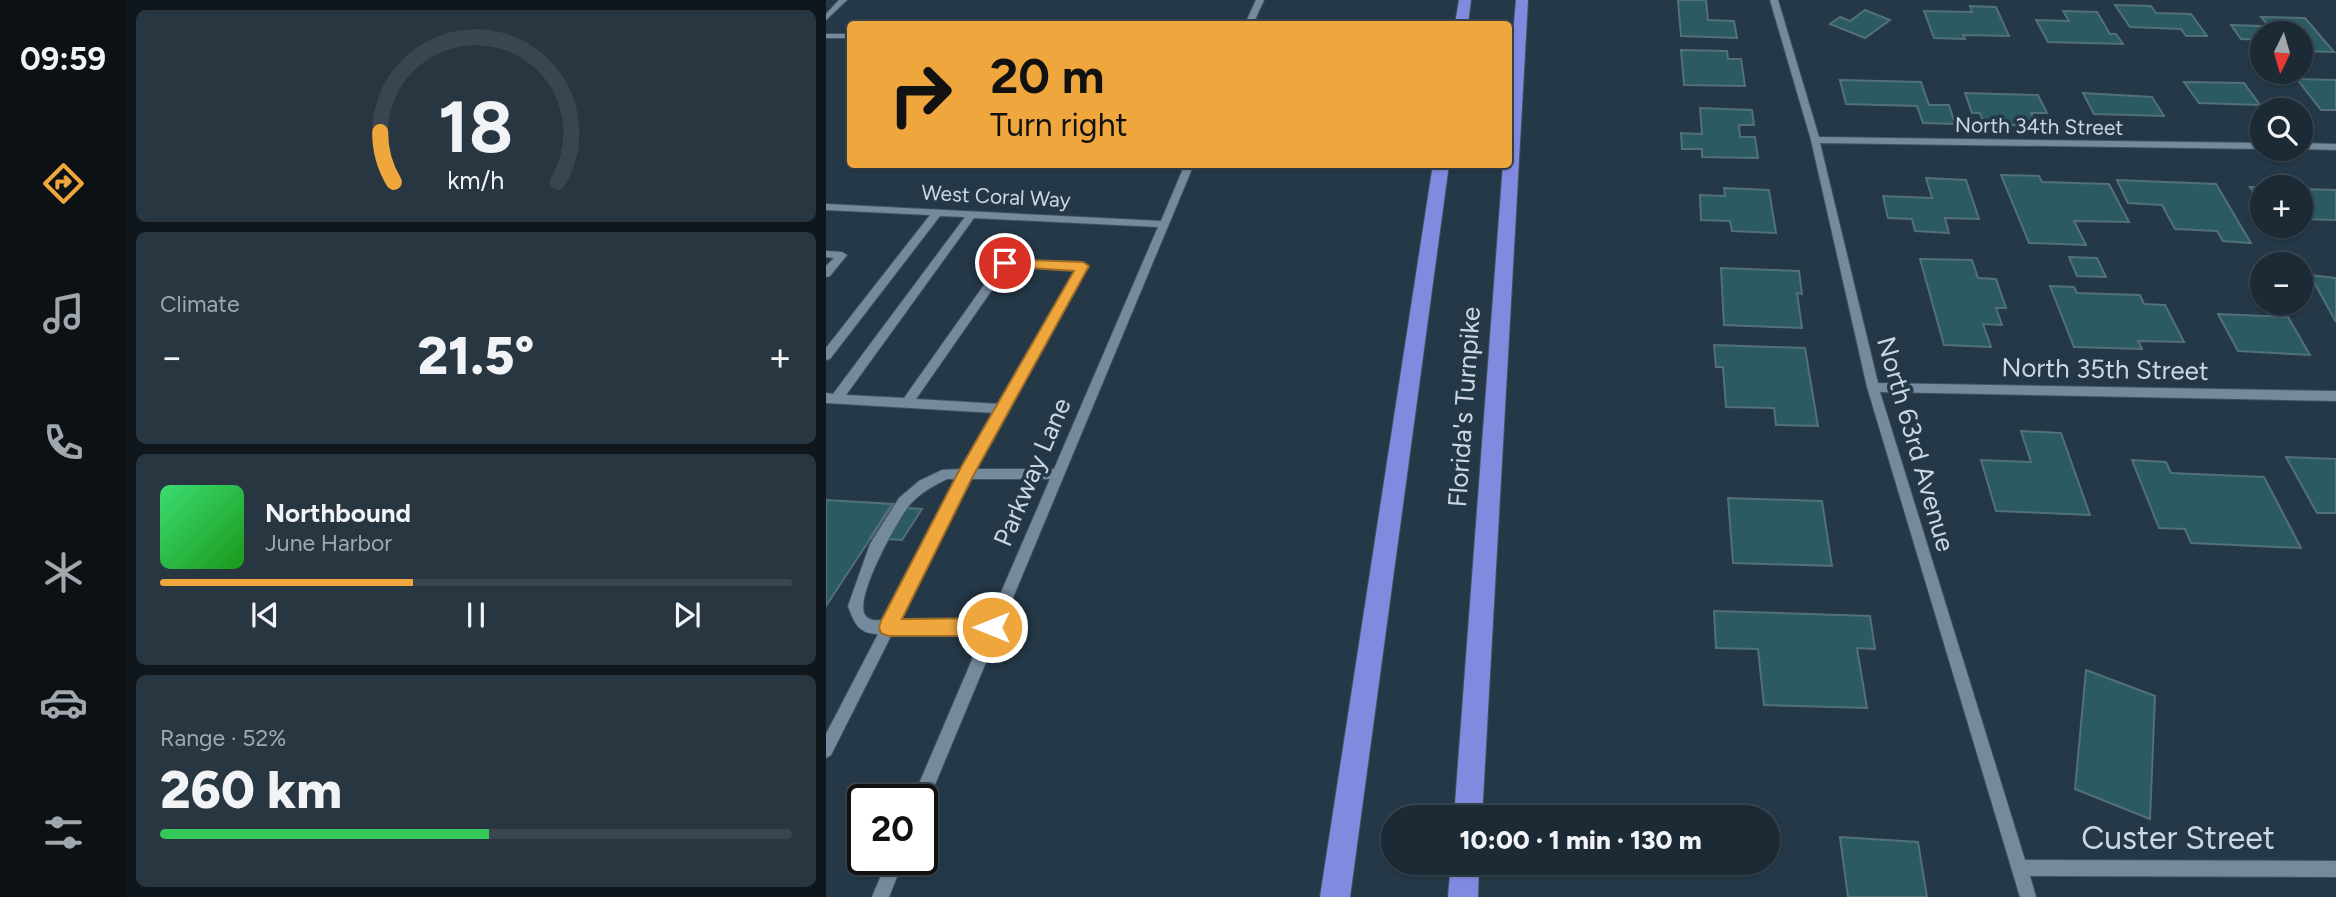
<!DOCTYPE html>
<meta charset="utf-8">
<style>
:root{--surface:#1b2a35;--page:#283641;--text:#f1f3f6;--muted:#a0a7ad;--line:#394650;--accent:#efa73d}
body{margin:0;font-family:Figtree,sans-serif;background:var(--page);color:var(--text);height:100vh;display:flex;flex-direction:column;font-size:26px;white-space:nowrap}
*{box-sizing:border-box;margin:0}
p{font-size:23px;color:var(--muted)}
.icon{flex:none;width:38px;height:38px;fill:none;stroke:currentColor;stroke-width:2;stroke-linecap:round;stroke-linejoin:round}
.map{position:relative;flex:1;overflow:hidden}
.sheet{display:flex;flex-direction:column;gap:10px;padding:10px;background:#0f171d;width:700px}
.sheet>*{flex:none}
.banner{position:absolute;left:21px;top:21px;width:665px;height:147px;border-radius:7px;box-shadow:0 2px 5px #0004,0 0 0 2px var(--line);background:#efa73d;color:#111;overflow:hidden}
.needle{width:46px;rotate:185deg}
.controls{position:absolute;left:1424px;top:21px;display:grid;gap:14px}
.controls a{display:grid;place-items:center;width:63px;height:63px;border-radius:50%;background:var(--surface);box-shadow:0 2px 5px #0004,0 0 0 2px var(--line);font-size:35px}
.speed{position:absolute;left:21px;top:784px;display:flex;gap:14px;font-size:35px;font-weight:700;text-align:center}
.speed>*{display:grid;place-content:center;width:91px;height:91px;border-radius:50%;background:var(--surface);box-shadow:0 2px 5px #0004,0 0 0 2px var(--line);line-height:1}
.speed .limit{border:4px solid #111;border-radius:10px;background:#fff;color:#111}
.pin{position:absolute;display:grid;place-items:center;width:60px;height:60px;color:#fff;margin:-30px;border:4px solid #fff;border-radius:50%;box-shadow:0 2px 7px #0007}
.me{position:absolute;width:77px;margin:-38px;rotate:270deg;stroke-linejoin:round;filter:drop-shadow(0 0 5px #0008)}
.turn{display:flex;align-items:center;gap:24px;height:147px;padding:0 28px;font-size:32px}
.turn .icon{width:91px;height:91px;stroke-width:2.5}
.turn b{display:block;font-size:49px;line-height:60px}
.big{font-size:52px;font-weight:800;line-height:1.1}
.sheet .card{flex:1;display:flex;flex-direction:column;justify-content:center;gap:10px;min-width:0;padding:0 24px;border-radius:10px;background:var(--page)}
.sheet .dial{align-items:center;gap:0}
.dial svg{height:182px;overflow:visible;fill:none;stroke:var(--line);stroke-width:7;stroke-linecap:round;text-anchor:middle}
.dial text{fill:var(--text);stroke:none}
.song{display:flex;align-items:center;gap:21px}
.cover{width:84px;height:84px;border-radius:10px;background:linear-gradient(135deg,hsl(140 70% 55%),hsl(120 70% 35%))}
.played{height:7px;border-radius:4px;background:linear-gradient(90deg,var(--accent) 40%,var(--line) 40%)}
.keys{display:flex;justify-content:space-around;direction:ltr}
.heat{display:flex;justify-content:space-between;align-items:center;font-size:38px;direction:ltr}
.charge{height:10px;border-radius:5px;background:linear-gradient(90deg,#34c759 52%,var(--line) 0)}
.trip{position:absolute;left:555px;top:805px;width:399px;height:70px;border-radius:35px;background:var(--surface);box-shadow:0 2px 5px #0004,0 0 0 2px var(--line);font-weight:800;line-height:70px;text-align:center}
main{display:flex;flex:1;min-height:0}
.dock{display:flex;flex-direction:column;width:126px;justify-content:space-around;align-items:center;background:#0b1115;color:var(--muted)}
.dock .icon{width:49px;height:49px}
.dock .active{color:var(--accent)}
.dock b{font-size:32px;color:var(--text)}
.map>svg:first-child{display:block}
.building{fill:#2c5a62;stroke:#517177;stroke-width:2}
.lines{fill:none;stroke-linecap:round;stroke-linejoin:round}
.minor-casing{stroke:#42535f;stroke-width:2}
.highway-casing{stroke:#42535f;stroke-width:2}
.minor{fill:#758b9d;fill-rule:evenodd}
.highway{fill:#828adf;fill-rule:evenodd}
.route{fill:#efa73d;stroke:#9b6d28;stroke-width:2}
.labels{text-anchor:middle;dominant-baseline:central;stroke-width:7;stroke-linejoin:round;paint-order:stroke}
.far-street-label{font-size:21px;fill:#ccd7e1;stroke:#243847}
.street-label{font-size:26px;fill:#ccd7e1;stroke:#243847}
.near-street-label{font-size:32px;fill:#ccd7e1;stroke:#243847}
</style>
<main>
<nav class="dock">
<b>09:59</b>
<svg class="icon active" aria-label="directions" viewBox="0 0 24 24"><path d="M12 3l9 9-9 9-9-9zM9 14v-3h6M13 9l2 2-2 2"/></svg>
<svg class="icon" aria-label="music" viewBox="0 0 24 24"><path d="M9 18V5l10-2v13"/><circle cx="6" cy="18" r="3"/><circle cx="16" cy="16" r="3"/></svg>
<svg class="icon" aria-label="phone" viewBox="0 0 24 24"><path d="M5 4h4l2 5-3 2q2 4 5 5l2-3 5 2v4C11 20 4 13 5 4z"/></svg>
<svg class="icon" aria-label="climate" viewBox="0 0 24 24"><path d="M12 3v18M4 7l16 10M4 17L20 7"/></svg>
<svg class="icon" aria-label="car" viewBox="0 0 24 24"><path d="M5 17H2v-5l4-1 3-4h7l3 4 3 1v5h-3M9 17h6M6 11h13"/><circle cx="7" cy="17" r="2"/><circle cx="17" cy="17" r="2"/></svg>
<svg class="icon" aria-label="filters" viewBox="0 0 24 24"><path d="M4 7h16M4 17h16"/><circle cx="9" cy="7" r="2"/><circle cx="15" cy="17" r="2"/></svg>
</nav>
<section class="sheet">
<div class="card dial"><svg viewBox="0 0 100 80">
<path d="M14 69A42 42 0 1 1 86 69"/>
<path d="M14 69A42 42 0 0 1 8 47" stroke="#efa73d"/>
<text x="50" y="56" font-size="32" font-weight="700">18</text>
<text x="50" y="72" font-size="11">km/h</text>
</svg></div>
<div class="card"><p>Climate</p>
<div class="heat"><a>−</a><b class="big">21.5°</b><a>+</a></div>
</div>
<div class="card">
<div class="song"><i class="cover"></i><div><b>Northbound</b><p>June Harbor</p></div></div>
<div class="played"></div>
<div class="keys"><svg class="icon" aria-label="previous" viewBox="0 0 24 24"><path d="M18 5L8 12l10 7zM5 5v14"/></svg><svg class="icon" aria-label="pause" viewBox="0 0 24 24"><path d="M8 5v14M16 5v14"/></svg><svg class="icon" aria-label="next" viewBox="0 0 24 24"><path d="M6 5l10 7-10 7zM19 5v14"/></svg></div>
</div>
<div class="card"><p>Range · 52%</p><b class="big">260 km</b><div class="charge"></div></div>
</section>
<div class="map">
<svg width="1510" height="897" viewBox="0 0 1510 897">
<rect width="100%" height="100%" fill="#243847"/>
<path class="building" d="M852 0H880L882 20 908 21 911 38 855 36Z
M1289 5 1325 6 1330 13 1365 14 1381 36H1360L1355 29 1304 27Z
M1144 6 1170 7 1183 36 1137 35 1139 39 1108 38 1098 11 1146 12Z
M1039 10 1064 20 1039 38 1004 24 1014 17 1024 21Z
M1237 11 1271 12 1284 34H1290L1297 44 1222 42 1210 20 1243 21Z
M1435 17 1479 18 1508 52 1475 51V33H1449Z
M1405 25 1436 26 1441 33H1437V40L1415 39Z
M855 50 901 51 902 59H915L919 86 858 85Z
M1471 79 1510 80V110H1495Z
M1014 80 1095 82 1103 105H1123L1129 124 1097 123 1091 106 1020 104Z
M1358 82 1418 83 1434 105 1373 103Z
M1139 93 1212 95 1221 113H1205L1211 126 1158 124 1154 113H1146Z
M1257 93 1326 97 1338 116 1268 114Z
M874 108 926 110 928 125H913L914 137H929L932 158 876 157V149H856L855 133 876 134Z
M1175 175 1213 176 1216 182 1283 184 1303 222 1248 221 1260 245 1203 243Z
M1100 178 1140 180 1153 219 1119 218 1123 233 1089 231 1086 219 1062 218 1057 196 1106 198Z
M1291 180 1390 184 1425 243 1397 241 1391 231 1349 229 1336 205 1302 203Z
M1424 187H1437V206Z
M898 188 943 190 950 233 906 231 904 221 875 220 874 195 899 196Z
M1475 189 1510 190V220L1475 219Z
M1243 257 1271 258 1280 277 1251 276Z
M1094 259 1146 260 1152 278 1170 279 1180 308H1170L1176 325 1157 324 1165 347 1118 345Z
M895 268 973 271 976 294 971 293 976 328 898 325Z
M1484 275 1510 278V322Z
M1224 286 1248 287 1251 293 1314 295 1318 304 1339 305 1358 342 1312 341 1316 349 1248 347Z
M1392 314 1462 317 1484 355 1412 351Z
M888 345 979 348 992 426 950 425 948 408 900 407 897 367H890Z
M1195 431 1235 433 1264 515 1170 511 1155 460 1205 462Z
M1460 457 1510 459V513H1491Z
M1306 460 1340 462 1345 473 1438 477 1475 548 1365 543 1359 529 1333 528Z
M902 498 996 501 1006 566 907 563Z
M0 500 67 504 0 606Z
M64 507 96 509 76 540 44 538Z
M888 611 1044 616 1049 649 1031 648 1041 708 938 705 932 649 890 648Z
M1260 670 1329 696 1324 819 1249 789Z
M1014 837 1092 842 1101 897H1022Z"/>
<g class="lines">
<defs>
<path id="minor" d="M13 0H21L0 20V14Z
M430 0H438L427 24H419Z
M944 0H952L993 137 1437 143V149L994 143 1052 383 1510 391V401L1054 392 1199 860 1510 861V877L1204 876 1210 897H1194L1041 387 985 140Z
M0 34H24V38H0Z
M1475 143 1510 144V150L1475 149Z
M359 164H368L100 806 96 807V800H86L157 634H66L5 755 0 758V734L52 634C32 634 28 622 22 606L44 544 73 498 93 481 116 470 136 469 169 413 0 403V393L7 394 139 217 114 216 4 359 0 360V348L104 215 0 210V204L335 221ZM148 218 332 227 228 469H149L262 266 261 264 175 261 78 398 20 395ZM182 267 250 269 174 404 90 399ZM121 479H131L58 620C51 620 44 622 39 615 28 598 70 523 82 507 92 494 107 486 121 479ZM144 479H224L163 620H73Z
M0 251 16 252 21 255 4 276 0 277V266L8 258 0 257Z
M62 859H78L63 897H46Z"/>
<path id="highway" d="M633 0H645L642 24H629Z
M690 0H702L656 817H628L677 164H682V94Z
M607 164H623L524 897H494Z
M625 863H653L652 897H622Z"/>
</defs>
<use href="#minor" class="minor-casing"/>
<use href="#highway" class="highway-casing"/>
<use href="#minor" class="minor"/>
<use href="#highway" class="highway"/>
</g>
<path class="route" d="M179 259 257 262 263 266 146 478 76 619 166 618 172 621 175 627 172 633 166 636H62L55 633 53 627 55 621 134 469 248 271 174 266 173 263Z"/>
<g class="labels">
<g class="far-street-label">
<text transform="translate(1213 126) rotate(1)">North 34th Street</text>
<text transform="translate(170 196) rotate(3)">West Coral Way</text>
</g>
<g class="street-label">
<text transform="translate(1279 369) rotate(1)">North 35th Street</text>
<text transform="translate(638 407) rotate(-86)">Florida's Turnpike</text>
<text transform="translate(1090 444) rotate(74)">North 63rd Avenue</text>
<text transform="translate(206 472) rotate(-67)">Parkway Lane</text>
</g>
<g class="near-street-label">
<text x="1352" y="838">Custer Street</text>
</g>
</g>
</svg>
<div class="controls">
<a><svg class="needle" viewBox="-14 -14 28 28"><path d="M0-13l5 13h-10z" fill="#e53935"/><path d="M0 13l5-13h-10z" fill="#a0a7ad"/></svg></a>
<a><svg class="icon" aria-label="search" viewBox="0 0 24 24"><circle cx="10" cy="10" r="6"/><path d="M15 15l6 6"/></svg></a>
<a>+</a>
<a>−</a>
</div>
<div class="speed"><div class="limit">20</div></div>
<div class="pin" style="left:179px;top:263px;background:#d93025"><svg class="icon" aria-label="arrive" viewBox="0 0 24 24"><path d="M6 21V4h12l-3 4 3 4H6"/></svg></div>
<svg class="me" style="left:166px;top:627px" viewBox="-20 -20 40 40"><circle r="17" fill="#efa73d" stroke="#fff" stroke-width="3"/><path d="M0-11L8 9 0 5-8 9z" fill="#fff"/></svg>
<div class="trip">10:00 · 1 min · 130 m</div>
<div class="banner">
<div class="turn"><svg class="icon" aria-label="right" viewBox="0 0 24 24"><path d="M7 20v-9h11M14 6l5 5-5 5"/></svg><div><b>20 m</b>Turn right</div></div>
</div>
</div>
</main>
